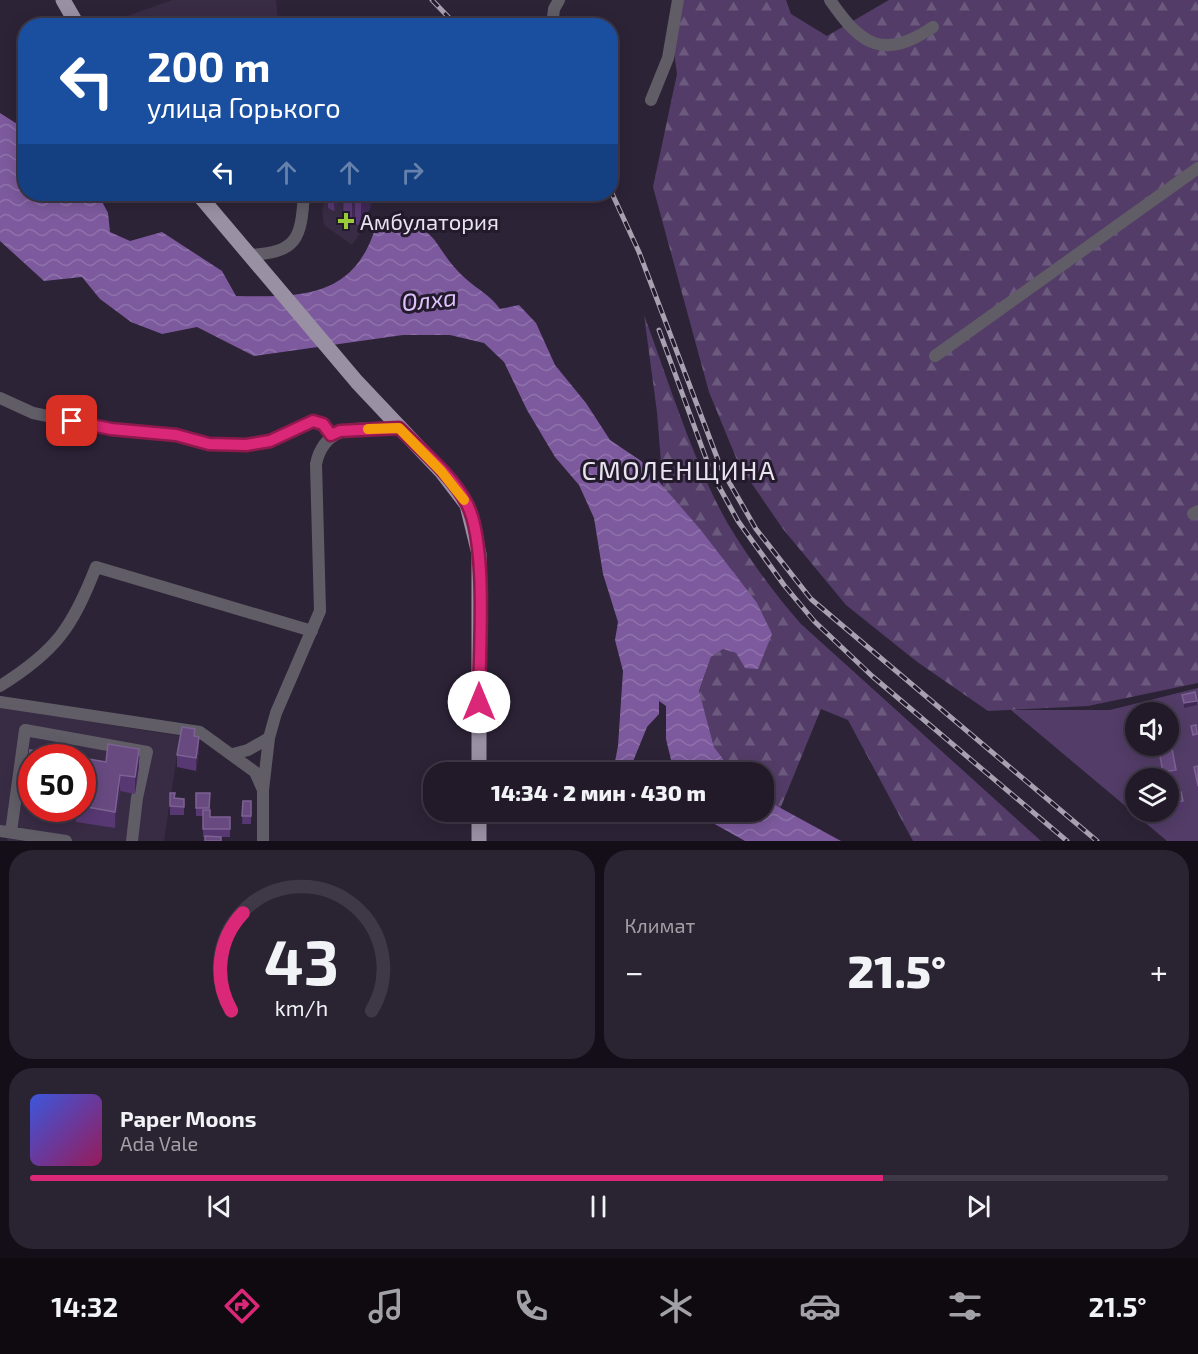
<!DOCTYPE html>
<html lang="ru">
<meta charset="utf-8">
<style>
:root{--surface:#221a29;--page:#2a2331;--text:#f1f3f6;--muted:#a2a1a8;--line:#3f3846;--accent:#db2777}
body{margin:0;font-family:"Exo 2",sans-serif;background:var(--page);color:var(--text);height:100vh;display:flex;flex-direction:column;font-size:22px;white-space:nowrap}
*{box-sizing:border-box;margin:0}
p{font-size:20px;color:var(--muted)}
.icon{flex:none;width:33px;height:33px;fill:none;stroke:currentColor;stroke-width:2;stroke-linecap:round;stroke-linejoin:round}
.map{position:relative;height:841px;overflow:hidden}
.drawer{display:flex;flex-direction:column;gap:9px;padding:9px;background:#130e17;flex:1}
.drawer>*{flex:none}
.hud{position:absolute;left:18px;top:18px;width:600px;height:183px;border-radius:24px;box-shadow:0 3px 15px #0003,0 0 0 2px var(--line);background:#1a4fa0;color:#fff;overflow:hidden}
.buttons{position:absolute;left:1125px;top:702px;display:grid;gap:12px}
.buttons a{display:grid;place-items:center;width:54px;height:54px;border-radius:50%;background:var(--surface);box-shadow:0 3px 15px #0003,0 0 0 2px var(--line);font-size:30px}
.speed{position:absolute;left:18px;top:744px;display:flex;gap:12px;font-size:30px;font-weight:700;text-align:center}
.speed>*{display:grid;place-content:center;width:78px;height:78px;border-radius:50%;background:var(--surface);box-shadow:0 3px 15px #0003,0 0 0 2px var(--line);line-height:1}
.speed .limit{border:9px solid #d22;background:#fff;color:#111}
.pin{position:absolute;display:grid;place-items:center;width:51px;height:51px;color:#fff;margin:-26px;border-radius:12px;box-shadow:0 3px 9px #0006}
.me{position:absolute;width:66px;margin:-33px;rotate:0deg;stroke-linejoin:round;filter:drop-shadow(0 0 4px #0008)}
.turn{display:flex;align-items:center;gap:21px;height:126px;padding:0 30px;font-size:27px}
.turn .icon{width:78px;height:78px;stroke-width:2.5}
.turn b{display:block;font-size:42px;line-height:51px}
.lanes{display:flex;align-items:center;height:57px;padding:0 30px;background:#0003;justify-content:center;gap:30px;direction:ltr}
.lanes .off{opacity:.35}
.big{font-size:45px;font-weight:800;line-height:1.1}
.drawer .widget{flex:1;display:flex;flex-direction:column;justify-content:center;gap:9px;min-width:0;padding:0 21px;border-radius:24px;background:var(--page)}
.drawer .dial{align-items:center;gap:0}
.dial svg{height:156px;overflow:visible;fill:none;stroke:var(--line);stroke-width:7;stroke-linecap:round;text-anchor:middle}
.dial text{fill:var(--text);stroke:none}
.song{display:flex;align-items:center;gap:18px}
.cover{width:72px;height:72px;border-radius:9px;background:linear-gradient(135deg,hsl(230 70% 55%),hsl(330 70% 35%))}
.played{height:6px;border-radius:3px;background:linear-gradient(90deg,var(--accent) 75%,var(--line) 75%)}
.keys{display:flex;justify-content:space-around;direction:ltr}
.heat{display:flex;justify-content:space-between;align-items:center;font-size:33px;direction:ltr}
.drawer .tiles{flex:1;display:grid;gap:9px;grid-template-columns:1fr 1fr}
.widget:last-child{grid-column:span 2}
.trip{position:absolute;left:423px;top:762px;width:351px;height:60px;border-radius:24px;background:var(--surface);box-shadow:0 3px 15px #0003,0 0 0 2px var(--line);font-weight:800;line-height:60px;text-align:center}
.menu{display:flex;height:96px;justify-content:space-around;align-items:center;background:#0e0a10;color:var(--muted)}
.menu .icon{width:42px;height:42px}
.menu .current{color:var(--accent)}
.menu b{font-size:27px;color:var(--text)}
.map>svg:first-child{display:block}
.built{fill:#382b44;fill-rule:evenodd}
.grass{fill:#533d68;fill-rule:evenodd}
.forest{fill:url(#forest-firs)}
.water{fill:url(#water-waves)}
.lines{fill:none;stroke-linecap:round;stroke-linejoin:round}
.minor{stroke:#615d67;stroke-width:12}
.major{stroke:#9a90a4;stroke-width:15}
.rail-casing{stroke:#a8a1b0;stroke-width:5}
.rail{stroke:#231a2c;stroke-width:3;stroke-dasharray:9;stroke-linecap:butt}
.wall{fill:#583873}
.shaded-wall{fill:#402856}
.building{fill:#684a81;stroke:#7c6292;stroke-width:1.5}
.route-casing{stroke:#8e194d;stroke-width:15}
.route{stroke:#db2777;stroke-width:10}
.slow{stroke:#f59e0b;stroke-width:10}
.poi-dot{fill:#98cb37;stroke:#231a2c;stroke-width:2}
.labels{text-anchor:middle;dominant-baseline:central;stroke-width:6;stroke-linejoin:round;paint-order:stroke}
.poi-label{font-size:22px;fill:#e9e3f0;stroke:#231a2c;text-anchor:start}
.water-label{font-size:24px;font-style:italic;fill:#dec2fb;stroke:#231a2c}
.quarter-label{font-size:26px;letter-spacing:1.5px;fill:#e9e3f0;stroke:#231a2c}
</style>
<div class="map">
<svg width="1198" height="841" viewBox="0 0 1198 841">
<defs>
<pattern id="forest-firs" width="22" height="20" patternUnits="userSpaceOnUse" patternTransform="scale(1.5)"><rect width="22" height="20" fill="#533d68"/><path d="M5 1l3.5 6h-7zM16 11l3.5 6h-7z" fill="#6c597e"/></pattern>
<pattern id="water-waves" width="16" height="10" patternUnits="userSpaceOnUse" patternTransform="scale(1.5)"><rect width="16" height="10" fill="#7d5a9d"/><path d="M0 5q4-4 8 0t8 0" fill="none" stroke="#8f72ab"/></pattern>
</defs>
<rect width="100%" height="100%" fill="#2d2337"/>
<path class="built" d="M172 0H276L278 20 232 26 114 25 113 21Z
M326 194H377L368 213 371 217 352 245 324 225 322 210Z
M0 707 180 736 164 841H7L9 828 0 826ZM32 758H82V808H32Z"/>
<path class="grass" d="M1198 688V841H1167L1011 710H1110ZM1136 712H1168V746H1136ZM1136 778H1168V812H1136Z"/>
<path class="forest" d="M677 0H786L791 14 827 36 889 0H1198V683L1088 706 988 711 916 661 846 605 783 529 739 465 709 392 653 187 677 74 670 24Z
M644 315C669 382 693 462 728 524 749 559 774 593 801 624L1041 841H913L848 720 821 709 780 809 764 799V772H733L714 747 699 692 711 657 723 649 736 653 745 668 700 529 663 488 657 412Z"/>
<path class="water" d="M0 113 25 129 26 194H98L108 213 110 232 130 241 162 232 222 271 236 296C298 297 351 299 374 232 444 217 425 242 466 279 478 290 489 294 500 309L519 305 536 323 555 365 586 403 610 440 641 461 700 529 757 603 772 634 758 669 745 668 736 653 723 649 711 657 699 691 714 747 733 772H674L666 739V706L659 701V714L647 727 632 764 634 772H613L618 746 623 671 615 640 618 622 603 574 594 518 579 485 555 457 527 410 504 362 484 343 450 335H403L254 356 197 327 162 334 131 322 100 299 82 277 44 281 0 241Z
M764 799 841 841H745L702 817 697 812H764Z"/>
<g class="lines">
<path class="minor" d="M830 0C861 45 883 61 933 27
M552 26 554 9 559 0
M651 100 668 58 678 0
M248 255C298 253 301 238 304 194
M935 356 1198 168
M0 398 33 413 111 429 176 435 209 444 246 445 270 441 313 421 323 424 331 435
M1193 514 1198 511
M0 686C56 651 72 628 96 567L312 631
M0 702 200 732 255 772 263 790
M233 754 248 750 269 738
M0 831 66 841
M11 832 25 730 147 752 137 798 132 841
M263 841V790L269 738 276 713 320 611 316 464C325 421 363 430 399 427"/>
<path class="major" d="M63 0 78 26
M198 194 357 382 441 471 467 505 479 554V772
M479 841V812"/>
<defs>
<path id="rail" d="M432 0 457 26
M610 189 639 252 721 468 756 529 811 599 1097 841
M659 330 711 472 738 521 784 585 814 621 872 676 1067 841"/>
</defs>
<use href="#rail" class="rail-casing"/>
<use href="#rail" class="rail"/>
</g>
<path class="wall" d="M328 194H340V199L334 211 328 208Z
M344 194H370V206L361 226 355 224V218L352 224 343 219Z
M1191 726 1197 734V739L1193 740Z
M195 736 199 749 196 771 177 767V755Z
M1159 751 1176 770V778L1168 780V778H1163L1159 759Z
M32 758V793L26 792V776Z
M82 758 139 766 135 794 120 791 115 828 76 822V808H82Z
M1198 766V794L1194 776V767Z
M170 793 174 798 184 799V815H170Z
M196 793H210V817H230V837H203V816H196Z
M1169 794 1183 801V810L1171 812 1169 802Z
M243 801H251V824H242Z"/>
<path class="shaded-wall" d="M334 194H340V199L334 211Z
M355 194V218L352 224V200Z
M365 194H370V206L361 226V202Z
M1197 701V705L1184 708V703Z
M199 737V749L196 771V758Z
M139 749V766L135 794V777Z
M120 775V791L115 828V812Z"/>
<path class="building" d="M344 194H355L352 200 343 195Z
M358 194H365L361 202 355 200Z
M1195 692 1197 701 1184 703 1182 695Z
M1196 725 1197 734 1193 735 1191 726Z
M182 727 195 729 194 736 199 737 196 758 177 755Z
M108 744 139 749 135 777 120 775 115 812 82 806V758L106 762Z
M1172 749 1176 770 1163 772 1159 751Z
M30 750 80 758H32V777L26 776Z
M1198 766V786L1194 767Z
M1181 792 1183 801 1171 803 1169 794Z
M170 793H175L174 798 184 799V807L170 806Z
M196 793H210L209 808H196Z
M243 801H251V816H242Z
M203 810H210V817H230V829H203Z
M205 836 221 837V841H205Z"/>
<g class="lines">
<defs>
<path id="route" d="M72 421 111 429 176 435 209 444 246 445 270 441 313 421 323 424 331 435 340 431 399 428C422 451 452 475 467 504 488 545 479 653 479 702"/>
</defs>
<use href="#route" class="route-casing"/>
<use href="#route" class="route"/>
<path class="slow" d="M368 429 399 428 441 471 464 500"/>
</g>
<path class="poi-dot" d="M343 212h6v6h6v6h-6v6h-6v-6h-6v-6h6z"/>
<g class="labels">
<g class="poi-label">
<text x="360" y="221">Амбулатория</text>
</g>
<g class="water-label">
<text transform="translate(429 299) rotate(-6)">Олха</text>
</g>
<g class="quarter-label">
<text x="679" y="469">СМОЛЕНЩИНА</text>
</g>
</g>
</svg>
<div class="buttons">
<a><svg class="icon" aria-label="sound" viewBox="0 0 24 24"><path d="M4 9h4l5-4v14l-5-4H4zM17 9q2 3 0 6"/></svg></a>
<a><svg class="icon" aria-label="layers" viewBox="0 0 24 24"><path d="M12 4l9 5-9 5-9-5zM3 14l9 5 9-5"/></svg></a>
</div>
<div class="speed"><div class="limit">50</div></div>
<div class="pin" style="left:72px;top:421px;background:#d93025"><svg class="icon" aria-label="arrive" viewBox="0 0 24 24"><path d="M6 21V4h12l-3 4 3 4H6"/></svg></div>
<svg class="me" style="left:479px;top:702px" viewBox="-20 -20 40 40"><circle r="19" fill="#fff"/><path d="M0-13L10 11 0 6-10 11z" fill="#db2777"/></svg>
<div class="trip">14:34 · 2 мин · 430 m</div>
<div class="hud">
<div class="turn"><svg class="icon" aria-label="left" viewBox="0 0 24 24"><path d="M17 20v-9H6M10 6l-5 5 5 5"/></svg><div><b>200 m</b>улица Горького</div></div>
<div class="lanes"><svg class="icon" aria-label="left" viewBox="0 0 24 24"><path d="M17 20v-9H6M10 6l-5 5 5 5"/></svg><svg class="icon off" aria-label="ahead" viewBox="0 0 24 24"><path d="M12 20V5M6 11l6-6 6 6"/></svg><svg class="icon off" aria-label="ahead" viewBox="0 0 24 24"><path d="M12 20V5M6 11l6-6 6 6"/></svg><svg class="icon off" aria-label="right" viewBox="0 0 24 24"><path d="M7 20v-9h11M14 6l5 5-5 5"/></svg></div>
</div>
</div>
<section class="drawer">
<div class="tiles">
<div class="widget dial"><svg viewBox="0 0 100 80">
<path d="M14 69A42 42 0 1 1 86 69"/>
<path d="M14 69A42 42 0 0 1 20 19" stroke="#db2777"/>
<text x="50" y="56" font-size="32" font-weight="700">43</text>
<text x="50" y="72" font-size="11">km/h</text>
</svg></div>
<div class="widget"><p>Климат</p>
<div class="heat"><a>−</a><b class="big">21.5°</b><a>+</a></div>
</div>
<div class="widget">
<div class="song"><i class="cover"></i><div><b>Paper Moons</b><p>Ada Vale</p></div></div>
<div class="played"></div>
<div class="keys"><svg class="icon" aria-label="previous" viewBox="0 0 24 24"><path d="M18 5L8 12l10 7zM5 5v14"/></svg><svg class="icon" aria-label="pause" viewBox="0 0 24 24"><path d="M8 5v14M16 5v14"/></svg><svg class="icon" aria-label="next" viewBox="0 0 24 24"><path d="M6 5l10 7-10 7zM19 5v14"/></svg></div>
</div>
</div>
</section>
<nav class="menu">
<b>14:32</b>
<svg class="icon current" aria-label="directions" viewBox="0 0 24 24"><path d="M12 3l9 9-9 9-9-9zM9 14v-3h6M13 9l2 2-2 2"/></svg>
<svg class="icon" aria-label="music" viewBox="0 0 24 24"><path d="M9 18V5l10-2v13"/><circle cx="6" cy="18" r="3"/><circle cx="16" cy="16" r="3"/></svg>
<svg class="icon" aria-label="phone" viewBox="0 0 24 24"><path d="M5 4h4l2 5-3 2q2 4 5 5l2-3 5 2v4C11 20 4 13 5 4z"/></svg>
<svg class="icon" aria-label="climate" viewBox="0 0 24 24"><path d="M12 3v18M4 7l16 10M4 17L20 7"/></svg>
<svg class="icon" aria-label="car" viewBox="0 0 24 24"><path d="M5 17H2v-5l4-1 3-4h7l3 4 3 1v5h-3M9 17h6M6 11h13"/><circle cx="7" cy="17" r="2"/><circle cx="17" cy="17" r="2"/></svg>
<svg class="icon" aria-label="filters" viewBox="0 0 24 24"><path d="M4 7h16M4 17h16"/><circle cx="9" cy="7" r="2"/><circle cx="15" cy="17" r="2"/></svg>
<b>21.5°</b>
</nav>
